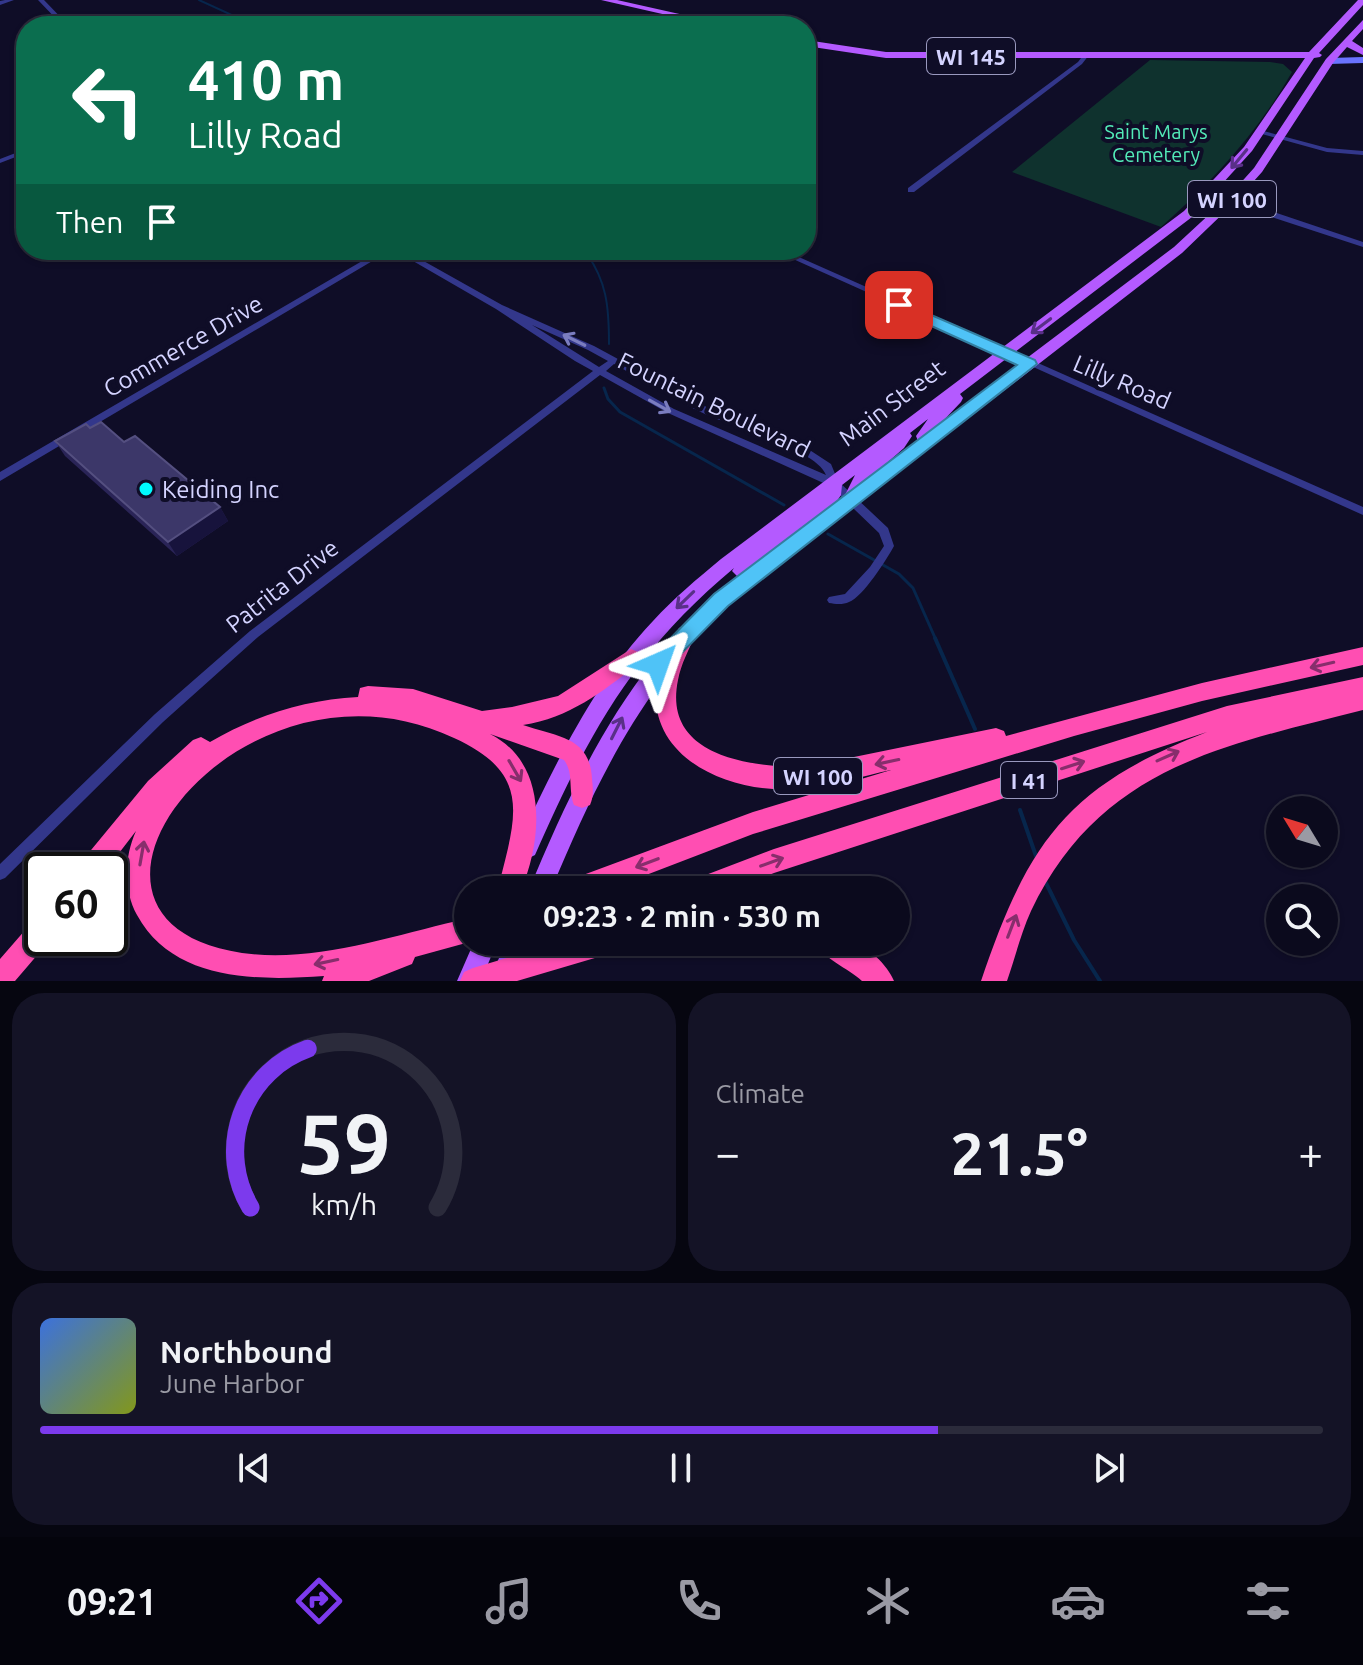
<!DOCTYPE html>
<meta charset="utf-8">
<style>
:root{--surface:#0b0a1d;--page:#141326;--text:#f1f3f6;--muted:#9a9aa4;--line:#2b2b3b;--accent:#7c3aed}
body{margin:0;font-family:Ubuntu,sans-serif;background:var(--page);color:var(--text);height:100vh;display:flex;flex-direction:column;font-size:30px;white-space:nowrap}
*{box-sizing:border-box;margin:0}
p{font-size:26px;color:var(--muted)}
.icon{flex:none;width:44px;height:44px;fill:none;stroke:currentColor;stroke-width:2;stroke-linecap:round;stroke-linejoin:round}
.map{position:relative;height:981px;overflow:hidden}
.panel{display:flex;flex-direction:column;gap:12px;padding:12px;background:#060610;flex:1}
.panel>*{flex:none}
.guide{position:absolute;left:16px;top:16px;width:800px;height:244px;border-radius:32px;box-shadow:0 2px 6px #0004,0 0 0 2px var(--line);background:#0b6e4f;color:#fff;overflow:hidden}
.needle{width:52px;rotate:308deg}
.buttons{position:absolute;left:1266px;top:796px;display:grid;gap:16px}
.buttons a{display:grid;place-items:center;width:72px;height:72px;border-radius:50%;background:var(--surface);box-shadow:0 2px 6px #0004,0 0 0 2px var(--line);font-size:40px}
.speed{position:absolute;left:24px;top:852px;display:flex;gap:16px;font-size:40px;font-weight:700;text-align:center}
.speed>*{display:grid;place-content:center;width:104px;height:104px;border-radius:50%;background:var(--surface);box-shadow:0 2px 6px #0004,0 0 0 2px var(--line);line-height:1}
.speed .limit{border:4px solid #111;border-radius:12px;background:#fff;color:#111}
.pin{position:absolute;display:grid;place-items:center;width:68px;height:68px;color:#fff;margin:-34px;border-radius:16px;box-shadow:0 4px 12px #0006}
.me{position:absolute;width:88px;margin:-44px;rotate:43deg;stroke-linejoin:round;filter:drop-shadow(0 0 6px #0008)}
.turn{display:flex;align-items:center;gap:28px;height:168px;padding:0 40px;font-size:36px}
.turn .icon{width:104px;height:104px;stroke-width:2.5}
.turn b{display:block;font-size:56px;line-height:68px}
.then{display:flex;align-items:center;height:76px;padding:0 40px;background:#0003;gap:16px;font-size:30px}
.big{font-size:60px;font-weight:600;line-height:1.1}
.panel .card{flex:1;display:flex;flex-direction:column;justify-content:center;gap:12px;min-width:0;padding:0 28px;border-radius:32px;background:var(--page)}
.panel .dial{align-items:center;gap:0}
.dial svg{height:208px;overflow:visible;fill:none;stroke:var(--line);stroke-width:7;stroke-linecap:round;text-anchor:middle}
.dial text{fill:var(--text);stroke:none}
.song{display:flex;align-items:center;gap:24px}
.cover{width:96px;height:96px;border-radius:12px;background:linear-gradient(135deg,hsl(220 70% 55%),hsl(70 70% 35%))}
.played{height:8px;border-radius:4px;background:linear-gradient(90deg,var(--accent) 70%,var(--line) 70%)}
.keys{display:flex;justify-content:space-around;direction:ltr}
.heat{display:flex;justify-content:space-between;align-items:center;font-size:44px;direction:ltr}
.panel .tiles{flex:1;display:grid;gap:12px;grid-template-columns:1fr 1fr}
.card:last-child{grid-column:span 2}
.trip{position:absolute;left:454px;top:876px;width:456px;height:80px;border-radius:40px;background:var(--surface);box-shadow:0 2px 6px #0004,0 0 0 2px var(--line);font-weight:600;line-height:80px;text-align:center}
.tabs{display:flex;height:128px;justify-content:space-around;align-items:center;background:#04040c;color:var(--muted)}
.tabs .icon{width:56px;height:56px}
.tabs .on{color:var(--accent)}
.tabs b{font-size:36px;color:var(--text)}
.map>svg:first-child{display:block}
.green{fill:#0f322e}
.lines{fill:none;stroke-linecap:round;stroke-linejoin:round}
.stream-far2{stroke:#07264c;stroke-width:2}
.stream-far1{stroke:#07264c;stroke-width:3}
.stream{stroke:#07264c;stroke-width:4}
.street{fill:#33378b;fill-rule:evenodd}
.secondary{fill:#6a73ff;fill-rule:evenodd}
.primary{fill:#b45aff;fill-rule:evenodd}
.highway{fill:#ff4eb2;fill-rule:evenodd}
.wall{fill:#2a2457}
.shaded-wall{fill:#17133c}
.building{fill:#3c3769;stroke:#544f80;stroke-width:2}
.oneway{stroke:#593088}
.oneway2{stroke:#7b7dbf}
.oneway3{stroke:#872e6c}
.route{fill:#4fc3f7;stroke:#337fa1;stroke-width:2}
.poi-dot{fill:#00fafe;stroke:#0f0d27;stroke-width:3}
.labels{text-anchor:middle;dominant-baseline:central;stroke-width:8;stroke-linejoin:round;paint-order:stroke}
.far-park-label{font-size:20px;fill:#53ebb8;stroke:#0f0d27}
.shield{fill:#0f0d27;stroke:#9998be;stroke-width:2}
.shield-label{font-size:22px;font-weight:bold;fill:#d4d3ff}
.street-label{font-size:24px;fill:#d4d3ff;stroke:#0f0d27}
.poi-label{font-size:24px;fill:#d4d3ff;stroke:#0f0d27;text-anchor:start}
</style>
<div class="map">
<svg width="1363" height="981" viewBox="0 0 1363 981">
<rect width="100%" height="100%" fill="#0f0d27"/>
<path class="green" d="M1150 60 1270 62 1283 64 1292 72C1258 132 1213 181 1161 227L1012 172Z"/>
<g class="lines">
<path class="stream-far2" d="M199 0 256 26
M584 250C607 280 609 307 609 344"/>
<path class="stream-far1" d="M604 388 608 399 620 412 784 505
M828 534 899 574 913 588 936 640"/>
<path class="stream" d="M935 638 975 729
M1020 810 1037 859
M1045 881 1074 940 1100 981"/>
<path class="street" d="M5 0H14L0 5V1Z
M38 0H44L69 26H63Z
M666 12 671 13 648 26H641Z
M1084 54 1089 55 1082 64 914 192H908V188L1078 62Z
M1260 130 1327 148 1363 151V155L1327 152 1258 133V131Z
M26 149V153L0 163V159Z
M1205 191H1211L1363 242V247L1205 195Z
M381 250H391L0 481V472Z
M394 250H404L502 305 594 346 714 411 802 445 831 464 838 481 888 528 894 546C887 559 863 597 849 602 843 605 835 604 829 603L827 600 829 597 845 594 870 567 884 546 879 533 830 486 668 413 600 375 258 637 163 722 5 878 0 880V864L155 714 250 631 593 371 575 361 496 309ZM532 325 588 350 608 361 599 367ZM614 364C645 381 675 400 707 415 734 427 816 449 826 475L674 409 606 371Z
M773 250H783L1363 507V515Z"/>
<path class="secondary" d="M1363 57V63L1329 64 1325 61 1329 58Z"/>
<path class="primary" d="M601 0H617L733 26H715Z
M1358 0H1363V5L1319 53 1322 55 1320 57 1314 58 1252 151 1192 217 960 394 963 398 961 402 942 422 1174 247 1227 198 1254 168 1326 59 1363 20V29L1352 41 1363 48V55L1347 47 1333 63 1262 172 1235 202 1182 253 727 605C640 692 598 778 551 890H529C577 773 635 655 738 577L732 571 734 568C631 654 588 735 535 855L527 859 519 855 516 848 519 841C556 763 593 684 653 621 674 598 697 579 721 559L1184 211 1244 147 1305 58H886L806 46V40L886 52H1309ZM928 419 916 436 918 441 880 469 904 448 912 436 910 433ZM855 475 844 497 835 504 841 495 842 485Z
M474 942H497L481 981H457Z
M506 942H529L513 981H489Z"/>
<path class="highway" d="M686 625 693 628 696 634C689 649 681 664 678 680 662 757 751 767 805 767L996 728 1004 731 1006 736 1202 683 1363 647V665L1202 701 1074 736 753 834 607 890H563L566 881 575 878 753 812 891 770C863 776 835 785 806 788 740 797 648 764 656 685 657 665 670 645 679 628Z
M631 649 638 652 641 658 638 664C602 692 569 718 523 725 557 737 590 736 592 779 593 789 594 796 590 805L582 808 574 805C568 790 574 773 564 760L490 734C548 763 543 838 521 890H501L499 884C517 814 531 773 454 738 239 637 22 920 242 953 313 963 388 937 457 921L466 925V943L415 957 412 964 369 981H322L324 976C256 981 173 981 137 915 123 889 124 858 136 831L106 870H79L82 861 148 781 193 740 201 737 210 742C256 715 305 700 358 697L360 688 368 686 413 689 482 711 512 707 558 696Z
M1363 677V710C1222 746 1100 767 1031 911 1021 933 1015 958 1007 981H981C1028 842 1067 786 1207 732L774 873 731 890H687L690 881 774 849 1227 706Z
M42 917V938L51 939 15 981H0V959L33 921Z
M561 942H618L614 951 605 955 517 981H460L464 972 473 968Z
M816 942C827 942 839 940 850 942 867 944 888 966 894 981H862C848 968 823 959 816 942Z"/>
</g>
<path class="wall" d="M90 428 124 442 220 507 228 521 177 556 65 456 55 441Z"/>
<path class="shaded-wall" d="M220 507 228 521 177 556 168 542Z"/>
<path class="building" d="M101 422 124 442 135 436 220 507 168 542 55 441 86 424 90 428Z"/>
<defs><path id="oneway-shaft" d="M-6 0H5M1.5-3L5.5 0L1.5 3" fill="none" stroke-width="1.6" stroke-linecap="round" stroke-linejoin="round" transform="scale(2)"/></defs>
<g class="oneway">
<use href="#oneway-shaft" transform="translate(1239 159) rotate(130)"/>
<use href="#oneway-shaft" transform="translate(1041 326) rotate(143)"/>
<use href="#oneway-shaft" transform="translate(685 600) rotate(136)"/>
<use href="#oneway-shaft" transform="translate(617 728) rotate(-63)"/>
</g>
<g class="oneway2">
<use href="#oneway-shaft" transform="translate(574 340) rotate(-154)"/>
<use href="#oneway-shaft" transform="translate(660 406) rotate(29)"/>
</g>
<g class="oneway3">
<use href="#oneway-shaft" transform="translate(1322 665) rotate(167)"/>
<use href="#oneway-shaft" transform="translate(1168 756) rotate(-24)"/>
<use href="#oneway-shaft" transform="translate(887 762) rotate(168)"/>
<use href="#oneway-shaft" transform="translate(1073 765) rotate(-18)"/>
<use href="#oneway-shaft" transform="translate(515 771) rotate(60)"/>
<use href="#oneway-shaft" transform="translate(142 853) rotate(-80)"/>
<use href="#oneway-shaft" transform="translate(772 862) rotate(-20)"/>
<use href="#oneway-shaft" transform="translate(647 863) rotate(159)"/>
<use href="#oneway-shaft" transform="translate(1012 926) rotate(-69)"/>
<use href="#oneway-shaft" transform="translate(326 962) rotate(168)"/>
</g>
<path class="route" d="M899 301 1035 360 1037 364 728 606 665 670 658 673 651 670 647 664 651 658 714 594 1017 365 894 309V302Z"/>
<circle class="poi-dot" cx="146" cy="489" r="8"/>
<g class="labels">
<g class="far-park-label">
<text x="1156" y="131">Saint Marys<tspan x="1156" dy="23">Cemetery</tspan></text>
</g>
<g class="shield">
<rect x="927" y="38" width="88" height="36" rx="6"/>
<rect x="1188" y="181" width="88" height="36" rx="6"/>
<rect x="774" y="758" width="88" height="36" rx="6"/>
<rect x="1001" y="762" width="56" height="36" rx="6"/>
</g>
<g class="shield-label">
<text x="971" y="56">WI 145</text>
<text x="1232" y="199">WI 100</text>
<text x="818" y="776">WI 100</text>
<text x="1029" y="780">I 41</text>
</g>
<g class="street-label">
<text transform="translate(183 346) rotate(-30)">Commerce Drive</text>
<text transform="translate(1122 382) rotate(23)">Lilly Road</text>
<text transform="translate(892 403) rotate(-37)">Main Street</text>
<text transform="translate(714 405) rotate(26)">Fountain Boulevard</text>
<text transform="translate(282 586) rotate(-38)">Patrita Drive</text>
</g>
<g class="poi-label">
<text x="162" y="489">Keiding Inc</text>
</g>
</g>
</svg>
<div class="buttons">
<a><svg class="needle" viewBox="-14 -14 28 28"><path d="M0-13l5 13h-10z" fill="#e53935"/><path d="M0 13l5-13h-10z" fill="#9a9aa4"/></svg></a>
<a><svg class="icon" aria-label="search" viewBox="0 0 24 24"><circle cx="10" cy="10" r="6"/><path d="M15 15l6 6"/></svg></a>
</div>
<div class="speed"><div class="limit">60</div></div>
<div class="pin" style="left:899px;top:305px;background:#d93025"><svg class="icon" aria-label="arrive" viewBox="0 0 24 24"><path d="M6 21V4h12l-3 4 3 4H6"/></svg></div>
<svg class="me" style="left:658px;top:664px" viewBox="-20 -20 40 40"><path d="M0-17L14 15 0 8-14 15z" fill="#4fc3f7" stroke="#fff" stroke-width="4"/></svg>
<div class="trip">09:23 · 2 min · 530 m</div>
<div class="guide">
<div class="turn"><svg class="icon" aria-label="left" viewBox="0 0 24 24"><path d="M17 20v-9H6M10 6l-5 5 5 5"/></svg><div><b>410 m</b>Lilly Road</div></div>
<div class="then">Then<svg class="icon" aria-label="arrive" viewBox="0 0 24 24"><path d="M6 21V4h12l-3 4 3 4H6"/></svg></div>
</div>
</div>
<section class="panel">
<div class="tiles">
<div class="card dial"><svg viewBox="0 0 100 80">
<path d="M14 69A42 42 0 1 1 86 69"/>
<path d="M14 69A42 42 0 0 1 36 8" stroke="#7c3aed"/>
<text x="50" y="56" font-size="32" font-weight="700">59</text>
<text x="50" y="72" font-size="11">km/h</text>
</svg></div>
<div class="card"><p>Climate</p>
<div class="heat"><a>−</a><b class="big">21.5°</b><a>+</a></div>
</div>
<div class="card">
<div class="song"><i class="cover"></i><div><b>Northbound</b><p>June Harbor</p></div></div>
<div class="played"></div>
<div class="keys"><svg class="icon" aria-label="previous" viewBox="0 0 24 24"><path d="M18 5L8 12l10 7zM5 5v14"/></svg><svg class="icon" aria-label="pause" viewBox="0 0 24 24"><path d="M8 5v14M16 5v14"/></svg><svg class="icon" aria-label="next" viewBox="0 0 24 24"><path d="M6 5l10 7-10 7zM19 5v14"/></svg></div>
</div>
</div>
</section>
<nav class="tabs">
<b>09:21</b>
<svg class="icon on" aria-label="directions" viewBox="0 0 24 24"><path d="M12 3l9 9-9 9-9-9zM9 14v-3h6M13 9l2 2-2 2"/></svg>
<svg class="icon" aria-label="music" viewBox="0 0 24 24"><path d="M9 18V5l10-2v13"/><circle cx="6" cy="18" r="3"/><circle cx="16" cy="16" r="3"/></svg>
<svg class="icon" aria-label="phone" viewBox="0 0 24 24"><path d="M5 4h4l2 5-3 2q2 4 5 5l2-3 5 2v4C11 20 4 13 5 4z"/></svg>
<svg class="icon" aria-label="climate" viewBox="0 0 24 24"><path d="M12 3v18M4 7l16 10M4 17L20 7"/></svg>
<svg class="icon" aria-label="car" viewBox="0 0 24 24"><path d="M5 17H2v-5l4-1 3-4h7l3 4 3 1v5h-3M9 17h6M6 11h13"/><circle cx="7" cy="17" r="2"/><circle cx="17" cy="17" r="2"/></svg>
<svg class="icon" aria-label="filters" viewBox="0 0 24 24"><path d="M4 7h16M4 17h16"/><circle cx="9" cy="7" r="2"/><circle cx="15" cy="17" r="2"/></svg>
</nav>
